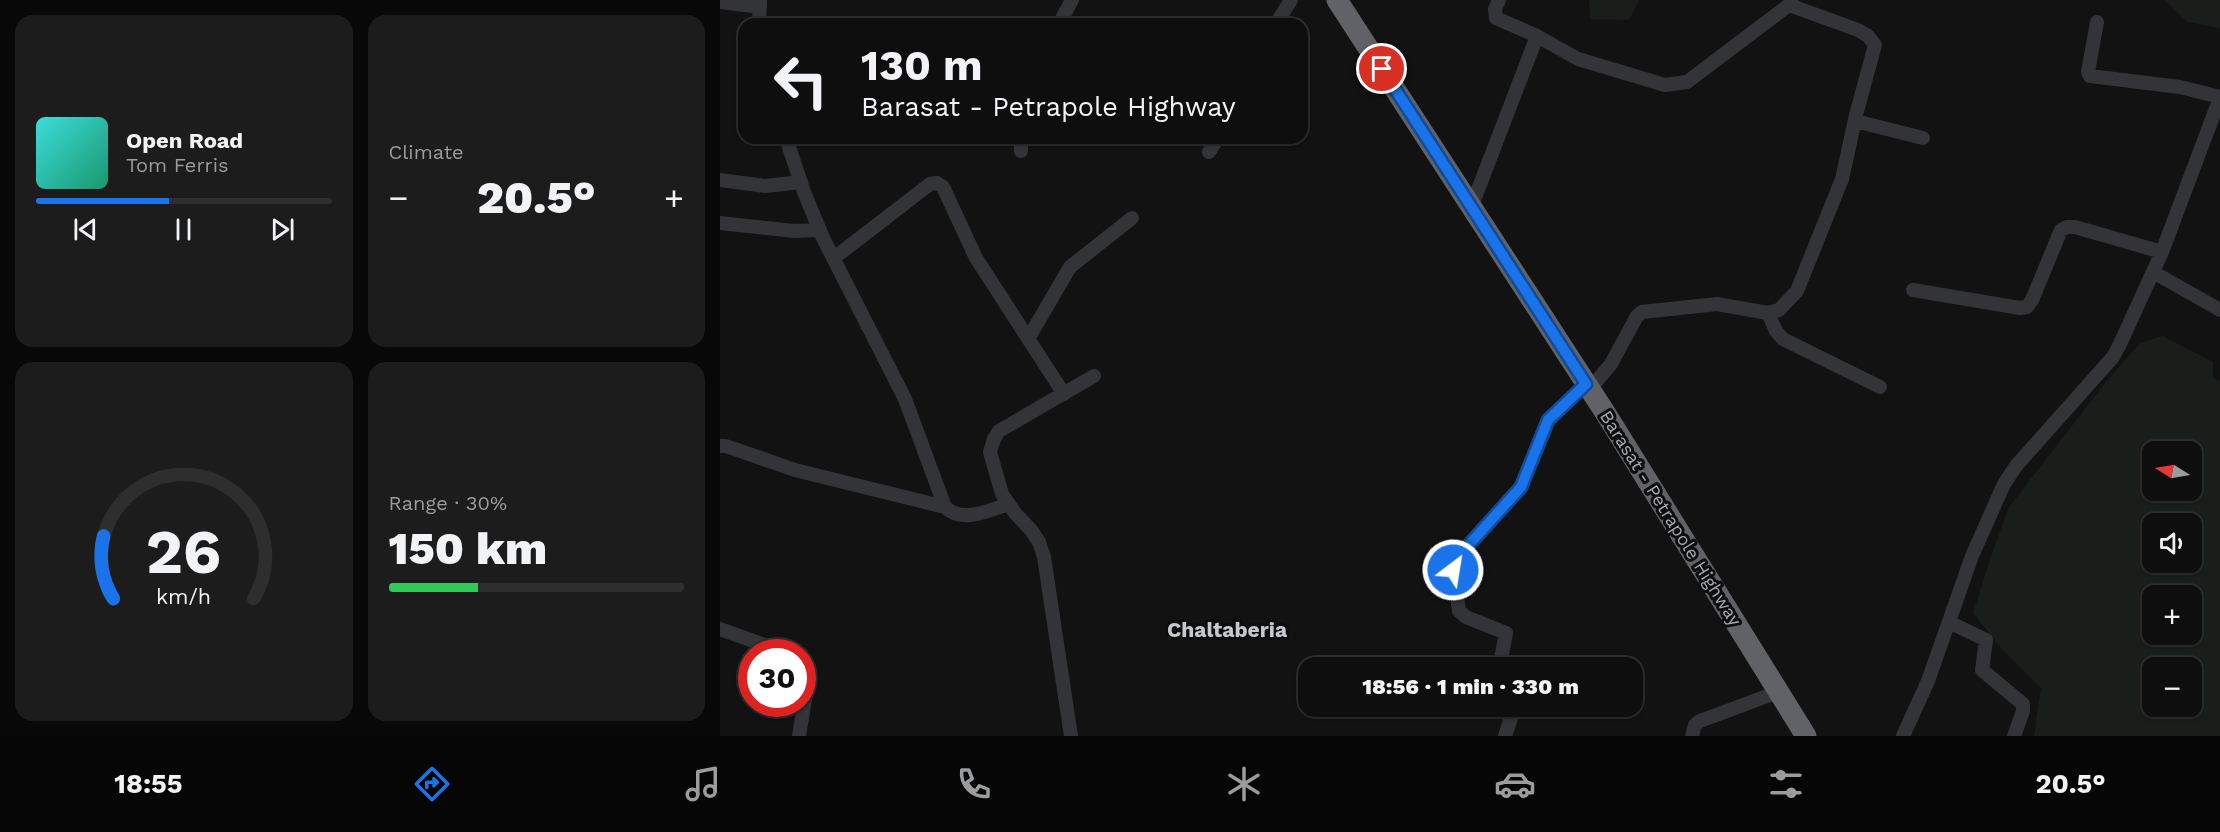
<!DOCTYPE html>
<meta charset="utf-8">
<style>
:root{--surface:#0e0e0e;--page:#1c1c1c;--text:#f1f3f6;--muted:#9b9c9e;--line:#2e2e2e;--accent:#1a73e8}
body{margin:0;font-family:"Work Sans",sans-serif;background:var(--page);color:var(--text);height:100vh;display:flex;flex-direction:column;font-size:22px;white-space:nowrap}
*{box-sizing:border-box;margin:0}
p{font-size:20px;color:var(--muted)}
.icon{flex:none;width:33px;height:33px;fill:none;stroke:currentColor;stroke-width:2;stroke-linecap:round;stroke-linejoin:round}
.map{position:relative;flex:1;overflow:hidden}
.drawer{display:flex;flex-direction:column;gap:15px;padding:15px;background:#080808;width:720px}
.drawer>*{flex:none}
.guide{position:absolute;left:18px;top:18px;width:570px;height:126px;border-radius:18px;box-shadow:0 2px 4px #0004,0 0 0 2px var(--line);background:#0e0e0e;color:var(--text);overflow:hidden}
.needle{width:39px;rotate:281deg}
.tools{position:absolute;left:1422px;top:441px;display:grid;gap:12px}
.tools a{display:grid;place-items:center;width:60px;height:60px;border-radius:12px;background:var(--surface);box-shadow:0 2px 4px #0004,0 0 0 2px var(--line);font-size:30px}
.speed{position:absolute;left:18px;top:639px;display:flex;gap:12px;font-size:30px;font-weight:700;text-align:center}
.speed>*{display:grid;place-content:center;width:78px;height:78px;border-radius:50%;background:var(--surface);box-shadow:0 2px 4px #0004,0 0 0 2px var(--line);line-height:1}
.speed .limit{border:9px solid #d22;background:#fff;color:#111}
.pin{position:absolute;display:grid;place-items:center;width:51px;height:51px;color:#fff;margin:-26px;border:3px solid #fff;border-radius:50%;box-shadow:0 2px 6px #0007}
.me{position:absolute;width:66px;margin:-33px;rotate:31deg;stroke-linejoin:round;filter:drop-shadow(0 0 4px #0008)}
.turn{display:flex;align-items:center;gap:21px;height:126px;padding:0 24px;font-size:27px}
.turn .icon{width:78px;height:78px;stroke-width:2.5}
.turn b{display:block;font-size:42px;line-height:51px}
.big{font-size:45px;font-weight:800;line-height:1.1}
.drawer .card{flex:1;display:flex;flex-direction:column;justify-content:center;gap:9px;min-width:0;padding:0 21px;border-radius:18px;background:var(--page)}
.drawer .dial{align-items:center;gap:0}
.dial svg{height:156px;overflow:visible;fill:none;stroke:var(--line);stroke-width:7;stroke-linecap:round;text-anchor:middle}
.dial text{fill:var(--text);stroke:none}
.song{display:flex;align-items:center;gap:18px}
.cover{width:72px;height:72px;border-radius:9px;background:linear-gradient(135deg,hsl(180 70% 55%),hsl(160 70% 35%))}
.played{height:6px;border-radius:3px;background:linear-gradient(90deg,var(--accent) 45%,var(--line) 45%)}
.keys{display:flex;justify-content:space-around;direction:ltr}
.heat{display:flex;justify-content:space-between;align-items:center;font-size:33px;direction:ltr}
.charge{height:9px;border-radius:4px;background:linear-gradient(90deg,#34c759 30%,var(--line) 0)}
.drawer .tiles{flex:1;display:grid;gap:15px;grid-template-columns:repeat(2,1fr)}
.trip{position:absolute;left:578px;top:657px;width:345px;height:60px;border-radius:18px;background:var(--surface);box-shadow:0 2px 4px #0004,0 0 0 2px var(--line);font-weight:800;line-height:60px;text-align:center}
.menu{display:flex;height:96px;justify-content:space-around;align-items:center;background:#060606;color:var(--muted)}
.menu .icon{width:42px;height:42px}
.menu .on{color:var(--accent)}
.menu b{font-size:27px;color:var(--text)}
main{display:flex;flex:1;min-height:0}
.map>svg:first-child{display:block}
.green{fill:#191e1a;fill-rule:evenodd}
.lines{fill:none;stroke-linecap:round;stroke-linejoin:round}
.minor{stroke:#333438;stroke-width:14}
.highway{stroke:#606268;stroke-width:21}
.route-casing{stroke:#114b97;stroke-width:15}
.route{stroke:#1a73e8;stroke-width:10}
.labels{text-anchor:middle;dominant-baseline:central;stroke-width:6;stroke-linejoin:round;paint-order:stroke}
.street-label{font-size:18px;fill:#a5a9b2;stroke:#0d0d0e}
.quarter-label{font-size:21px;font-weight:bold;fill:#c5c8cf;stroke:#0d0d0e}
</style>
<main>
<section class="drawer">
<div class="tiles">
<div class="card">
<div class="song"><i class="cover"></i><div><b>Open Road</b><p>Tom Ferris</p></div></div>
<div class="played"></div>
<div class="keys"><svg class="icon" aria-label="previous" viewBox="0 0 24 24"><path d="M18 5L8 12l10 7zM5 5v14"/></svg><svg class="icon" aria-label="pause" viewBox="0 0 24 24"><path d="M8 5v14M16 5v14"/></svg><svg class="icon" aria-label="next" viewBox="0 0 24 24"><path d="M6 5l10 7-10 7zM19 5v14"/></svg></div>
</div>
<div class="card"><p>Climate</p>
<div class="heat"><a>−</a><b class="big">20.5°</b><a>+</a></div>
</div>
<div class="card dial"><svg viewBox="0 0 100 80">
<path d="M14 69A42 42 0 1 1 86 69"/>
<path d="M14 69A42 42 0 0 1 9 37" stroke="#1a73e8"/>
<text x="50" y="56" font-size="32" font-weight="700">26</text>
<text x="50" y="72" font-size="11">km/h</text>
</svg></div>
<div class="card"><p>Range · 30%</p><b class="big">150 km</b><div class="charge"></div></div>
</div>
</section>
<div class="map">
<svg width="1500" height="736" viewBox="0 0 1500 736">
<rect width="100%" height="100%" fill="#121213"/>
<path class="green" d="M869 0H919L909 20 870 19Z
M1445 0H1500V28L1467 22Z
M1443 336 1493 362V377L1500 382V736H1314L1321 688 1281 648 1253 613 1273 550 1289 507 1385 383 1420 343ZM1432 452H1472V490H1432ZM1432 524H1472V562H1432ZM1432 596H1472V634H1432ZM1432 668H1472V706H1432Z"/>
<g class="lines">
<path class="minor" d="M779 0 775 9 776 18 817 36
M0 2 40 7
M1377 22 1368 72 1370 76 1460 87 1500 97
M39 24 40 0
M339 24 352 0
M556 24 571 0
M1135 121 1203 138
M66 138 84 192 103 238 185 399 225 507C242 524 269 510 289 504
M301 138V151
M489 152 498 138
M0 180 45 186 81 182
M751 208 817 36 858 59 945 85 967 82 1069 5 1071 0
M0 223 74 231 100 230
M114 258 210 184 217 183 223 187 256 258 344 394
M1433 272 1500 310
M1193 290 1300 308 1307 307 1312 300 1341 230 1347 227H1355L1442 252
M1048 313 1056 331 1063 339 1160 387
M308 339 350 267 412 218
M870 389 891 364 917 316 922 312 997 304 1048 313 1059 310 1077 291 1122 179 1136 115 1155 45 1148 36 1138 30 1069 5
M0 446H6L75 470 225 507
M1229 622 1266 640 1262 670 1303 704V711L1294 736
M0 629 64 652
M794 668 785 664 781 659 786 633 746 617 739 611 733 567 737 558 801 487 829 420 866 384
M79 736 89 675 88 667 82 660
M351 736 324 557 319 542 311 530 295 513 282 494 270 452 274 439 279 431 374 376
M785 736 795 706
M972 736 975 725 980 721 1058 692
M1183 736 1208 681 1252 556 1284 484 1296 466 1393 357 1400 344 1442 252 1500 98"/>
<path class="highway" d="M617 0 886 414 1086 736"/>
</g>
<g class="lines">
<defs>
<path id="route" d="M662 69 866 384 828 420 801 487 737 558 733 570"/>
</defs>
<use href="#route" class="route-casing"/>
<use href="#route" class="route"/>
</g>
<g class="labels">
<g class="street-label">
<text transform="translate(951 518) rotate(58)">Barasat - Petrapole Highway</text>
</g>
<g class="quarter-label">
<text x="507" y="629">Chaltaberia</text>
</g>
</g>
</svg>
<div class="tools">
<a><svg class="needle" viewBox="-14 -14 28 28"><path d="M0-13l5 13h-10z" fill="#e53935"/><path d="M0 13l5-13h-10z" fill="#9b9c9e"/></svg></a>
<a><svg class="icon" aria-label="sound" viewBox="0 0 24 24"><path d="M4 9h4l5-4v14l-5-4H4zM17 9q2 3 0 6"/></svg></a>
<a>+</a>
<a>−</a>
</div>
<div class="speed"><div class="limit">30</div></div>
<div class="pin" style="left:662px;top:69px;background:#d93025"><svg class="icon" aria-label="arrive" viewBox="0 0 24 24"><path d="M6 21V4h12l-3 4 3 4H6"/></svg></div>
<svg class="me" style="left:733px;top:570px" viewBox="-20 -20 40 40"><circle r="17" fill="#1a73e8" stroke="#fff" stroke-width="3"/><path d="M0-11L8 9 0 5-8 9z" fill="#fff"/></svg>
<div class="trip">18:56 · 1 min · 330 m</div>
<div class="guide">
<div class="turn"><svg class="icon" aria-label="left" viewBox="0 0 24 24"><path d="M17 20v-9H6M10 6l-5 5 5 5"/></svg><div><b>130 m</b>Barasat - Petrapole Highway</div></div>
</div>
</div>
</main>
<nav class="menu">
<b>18:55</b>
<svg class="icon on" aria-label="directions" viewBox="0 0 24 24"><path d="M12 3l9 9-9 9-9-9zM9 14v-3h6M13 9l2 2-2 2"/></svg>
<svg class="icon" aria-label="music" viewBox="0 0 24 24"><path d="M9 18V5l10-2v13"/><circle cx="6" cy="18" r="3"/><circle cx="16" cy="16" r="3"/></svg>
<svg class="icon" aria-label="phone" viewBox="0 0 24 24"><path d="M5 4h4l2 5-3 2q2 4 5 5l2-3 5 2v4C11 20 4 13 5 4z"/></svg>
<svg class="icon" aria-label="climate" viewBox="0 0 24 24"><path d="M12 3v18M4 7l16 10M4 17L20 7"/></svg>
<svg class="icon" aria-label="car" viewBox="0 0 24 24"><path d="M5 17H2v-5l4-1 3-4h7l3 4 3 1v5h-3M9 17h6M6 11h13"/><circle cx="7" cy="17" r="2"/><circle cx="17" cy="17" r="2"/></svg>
<svg class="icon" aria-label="filters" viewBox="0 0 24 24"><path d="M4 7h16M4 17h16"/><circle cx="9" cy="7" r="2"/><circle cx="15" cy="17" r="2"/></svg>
<b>20.5°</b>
</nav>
